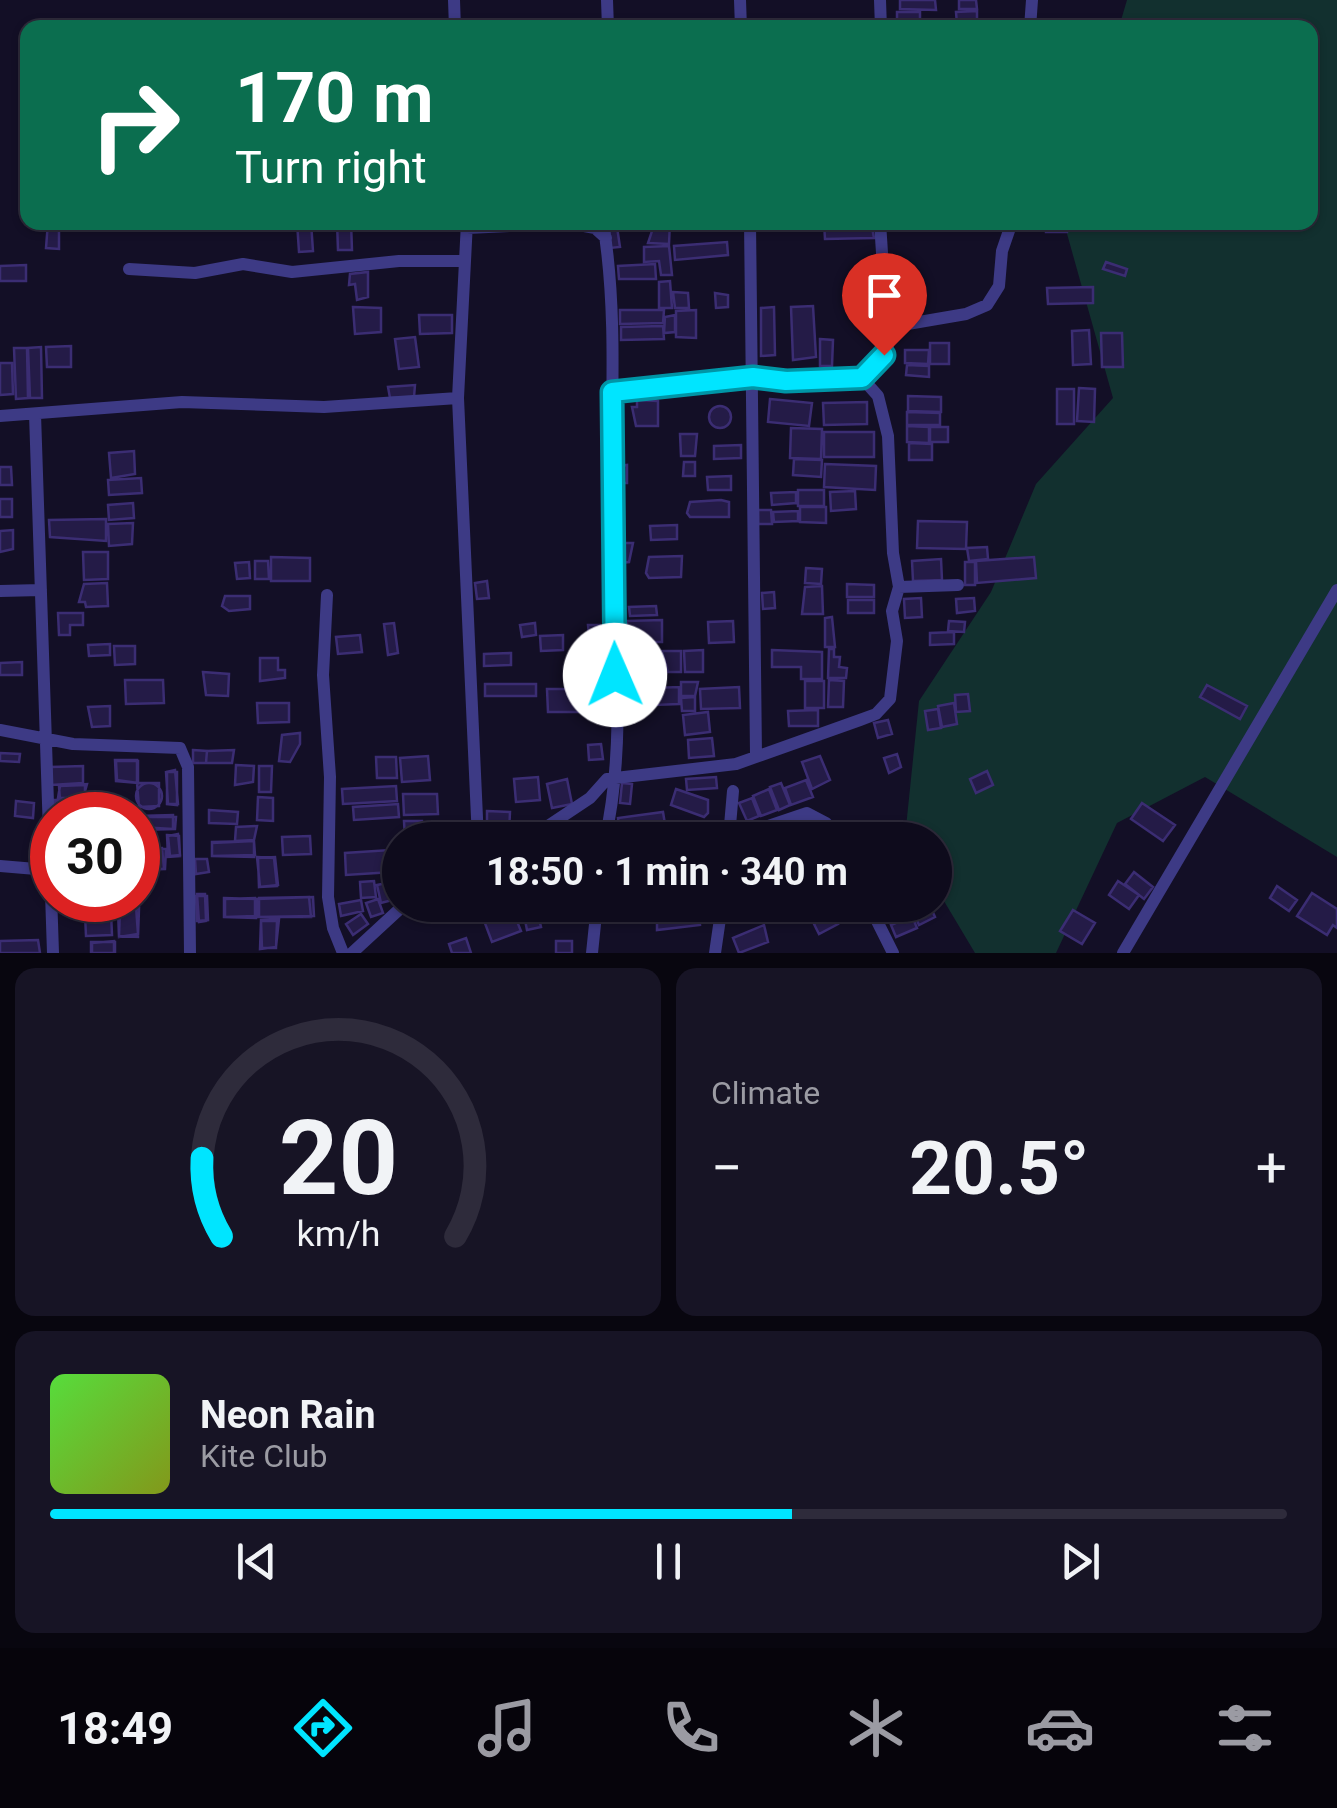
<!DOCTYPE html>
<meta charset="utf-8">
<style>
:root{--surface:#0e0b1c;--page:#171425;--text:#f1f3f6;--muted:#9b9ba3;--line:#2e2b3b;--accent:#00e5ff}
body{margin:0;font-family:Roboto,sans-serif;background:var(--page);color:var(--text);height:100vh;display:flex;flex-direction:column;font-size:38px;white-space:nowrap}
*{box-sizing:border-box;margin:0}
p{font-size:32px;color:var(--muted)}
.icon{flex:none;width:55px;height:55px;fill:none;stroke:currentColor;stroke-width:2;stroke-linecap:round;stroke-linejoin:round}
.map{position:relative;height:953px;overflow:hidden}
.details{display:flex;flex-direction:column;gap:15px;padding:15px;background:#08060f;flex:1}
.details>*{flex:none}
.guide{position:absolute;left:20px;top:20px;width:1298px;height:210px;border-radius:20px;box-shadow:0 2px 8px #0004,0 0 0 2px var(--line);background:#0b6e4f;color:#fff;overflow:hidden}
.speed{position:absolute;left:30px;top:792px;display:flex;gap:20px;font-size:50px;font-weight:700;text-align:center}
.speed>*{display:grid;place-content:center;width:130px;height:130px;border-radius:50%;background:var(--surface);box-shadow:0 2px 8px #0004,0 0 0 2px var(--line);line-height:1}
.speed .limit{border:15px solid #d22;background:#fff;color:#111}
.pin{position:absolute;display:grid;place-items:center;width:85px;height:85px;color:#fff;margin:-102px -42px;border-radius:50% 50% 50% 0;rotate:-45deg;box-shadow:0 0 10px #0007}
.pin .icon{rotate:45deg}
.me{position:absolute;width:110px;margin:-55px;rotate:359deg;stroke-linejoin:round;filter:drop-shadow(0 0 8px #0008)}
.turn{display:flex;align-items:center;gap:35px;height:210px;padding:0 50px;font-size:45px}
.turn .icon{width:130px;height:130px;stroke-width:2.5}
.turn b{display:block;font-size:70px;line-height:85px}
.big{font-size:75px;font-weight:700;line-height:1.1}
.details .widget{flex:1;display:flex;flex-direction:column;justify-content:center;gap:15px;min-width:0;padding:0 35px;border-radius:20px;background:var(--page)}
.details .dial{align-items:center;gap:0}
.dial svg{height:260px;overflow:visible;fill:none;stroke:var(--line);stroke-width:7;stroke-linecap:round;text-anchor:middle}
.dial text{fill:var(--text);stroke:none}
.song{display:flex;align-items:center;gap:30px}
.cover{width:120px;height:120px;border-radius:15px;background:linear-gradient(135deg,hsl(110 70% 55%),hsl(70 70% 35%))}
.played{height:10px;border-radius:5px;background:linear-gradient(90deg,var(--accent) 60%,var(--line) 60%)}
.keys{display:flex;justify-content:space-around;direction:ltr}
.heat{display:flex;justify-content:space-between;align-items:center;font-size:55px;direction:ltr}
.details .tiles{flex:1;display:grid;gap:15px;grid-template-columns:1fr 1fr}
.widget:last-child{grid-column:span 2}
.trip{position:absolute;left:382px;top:822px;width:570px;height:100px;border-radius:50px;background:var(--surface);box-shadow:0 2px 8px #0004,0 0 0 2px var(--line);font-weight:700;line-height:100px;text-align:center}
.tab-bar{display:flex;height:160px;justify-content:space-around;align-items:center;background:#06040b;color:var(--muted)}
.tab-bar .icon{width:70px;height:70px}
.tab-bar .selected{color:var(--accent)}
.tab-bar b{font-size:45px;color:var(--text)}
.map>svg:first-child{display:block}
.green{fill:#12302f}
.building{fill:#241b47;stroke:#3b2d73;stroke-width:2.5}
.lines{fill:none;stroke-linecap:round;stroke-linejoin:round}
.minor{stroke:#3d3a85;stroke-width:12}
.route-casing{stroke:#0095a6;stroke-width:25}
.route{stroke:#00e5ff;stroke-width:18}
</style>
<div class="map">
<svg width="1337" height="953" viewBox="0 0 1337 953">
<rect width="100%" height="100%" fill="#130f26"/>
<path class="green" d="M1127 0H1337V857L1205 777 1117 823 1056 953H975L935 886V840L905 837 919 701 991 592 1036 484 1113 398 1064 223 1310 222V28L1119 27Z"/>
<path class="building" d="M900 0H935L936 10 900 9Z
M959 0H976L977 9H959Z
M977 11V24L957 25 956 12Z
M897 12H920V26L897 27Z
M48 222H59V249L46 248Z
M297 222H311L313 251 299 252Z
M337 222H351L352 250H338Z
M655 222H670L669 244 648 243Z
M824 222H871L874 238 825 239Z
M1046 222H1067V232H1046Z
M609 227H617L620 247 610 248Z
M727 242 728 255 675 260 674 246Z
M669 246 672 275H661L659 261 644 262V247Z
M1106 262 1127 269 1125 276 1103 269Z
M655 264 656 279H619L618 266Z
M26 265V281H0V266Z
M368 272V297L357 300 355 284 349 285 350 274Z
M670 281 672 308H659V282Z
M1093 287V303L1048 304 1047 288Z
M673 292 688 293 689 308H675Z
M715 293 728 295V307L716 308Z
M813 306 816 357 793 360 791 307Z
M353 307 381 308V332L355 334Z
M774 307 775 355 761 356V308Z
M620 310H664L663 323 620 324Z
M696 310V338L676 337V311Z
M419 315H452V333L420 334Z
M675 315V332L664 333 665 317Z
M663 326 664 339 621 340V327Z
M1089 330 1091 364 1073 365 1072 331Z
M1101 333H1122L1123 367H1102Z
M415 337 419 367 399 369 395 339Z
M820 339 833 340 832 366H820Z
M930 343H949V364H930Z
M71 346V367H47L46 347Z
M41 347 42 398H30L28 348Z
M14 348H27L28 398 16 399Z
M905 350H929L928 364 905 363Z
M0 363H12L13 394 0 395Z
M907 365 929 366V377L906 375Z
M415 385 414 397 390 398 388 387Z
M1079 388 1095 389 1094 422 1077 421Z
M1057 389H1074V424H1057Z
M908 396 941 397V412L908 411Z
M770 399 812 403 809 426 768 422Z
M637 400 658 401V426H636L632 407H637Z
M867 402V424L824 425 823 403Z
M709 417a11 11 0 1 1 22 0a11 11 0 1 1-22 0Z
M907 412 940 413V425H907Z
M907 426 929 427V443L907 442Z
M930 427H948V442H930Z
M791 428 822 429 821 459 790 458Z
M824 432H874V457H824Z
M680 434H697L695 456H681Z
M909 443 932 444V460H909Z
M741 445V458L714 459V446Z
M134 451 135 474 111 478 109 453Z
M794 459 822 460 821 477 793 475Z
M684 462H695V476H683Z
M825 464 876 466 875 490 824 487Z
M627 465V483H618L617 466Z
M0 467H11L12 485H0Z
M731 476V490H708L707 477Z
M141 478 142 493 109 495 108 480Z
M798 490H824V506H798Z
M855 491 856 509 831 511 830 492Z
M796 492V503L772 505 771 493Z
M0 499H12V517H0Z
M721 500 729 502V517H690L687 513 690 502Z
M133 503 134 518 109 520 108 505Z
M800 507H826V523L800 522Z
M758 510H771L772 524H758Z
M798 511V521L774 522 773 512Z
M106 519V541L50 537 49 520Z
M918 521 967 522 966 549 917 548Z
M133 523 132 544 109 546 108 524Z
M677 525V539L651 540 650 526Z
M13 530V549L0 552V531Z
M620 543H633L629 562 619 563Z
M987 547 988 559 969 561 967 548Z
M83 552H108V579L84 580Z
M682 556 681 577 649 578 646 573 649 557Z
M271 557 310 558V581H271Z
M1034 557 1036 578 977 583 976 561Z
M941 559 942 580 913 581 912 561Z
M255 561H268L269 579H255Z
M249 562 250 578 237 579 235 563Z
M965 562H975V585H965Z
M806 568 822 569 821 584 805 583Z
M487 581 489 598 477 599 475 583Z
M107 583 108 606 86 607 85 602H79L84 584Z
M847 584 874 585V597H847Z
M822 586 823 614H802L805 587Z
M774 592 775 608 763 609 762 593Z
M225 596H250V609L229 611 222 606Z
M921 598 922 617 905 618 904 599Z
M974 598 975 611 957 613 956 599Z
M848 600H874V613H848Z
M656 606 657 615 630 616 629 607Z
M58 613H83V625H70V635H59Z
M832 617 835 647H825V618Z
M662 620V642H627V621Z
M733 621 734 642 709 643 708 622Z
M949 621 965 622 964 632 948 631Z
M394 623 398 653 388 655 384 624Z
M535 623 536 635 522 637 520 625Z
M588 625H600L601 648 582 649V636H589Z
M954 632V644L930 645V633Z
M360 635 362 652 338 654 336 637Z
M563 635V650L541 651 540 636Z
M110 644V655L89 656 88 645Z
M114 646H135V664L115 665Z
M829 649H834V657H840L839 667 847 668 846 678H828Z
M703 650V672H685L684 651Z
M772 650 822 652V679H801V667H772Z
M662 651H681V672H668Z
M511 653V665L484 666V654Z
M260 658H278V670H285V678L260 681Z
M22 662V675H0V663Z
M572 665H595L594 682 572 681Z
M203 672 229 674 228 696 206 695Z
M125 680H163L164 703 126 704Z
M829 680 844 681 843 707H828Z
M805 681H824V708H805Z
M681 682H698L695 696H681Z
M485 684H536V696H485Z
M1207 685 1247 706 1240 719 1200 697Z
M679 687V704L654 705 653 688Z
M739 687 740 708 701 709 700 689Z
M547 689H581V712H548Z
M968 694 970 711 956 712 955 695Z
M695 697V711H682L681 698Z
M257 703H289V722L258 723Z
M954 703 957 724 942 727 938 706Z
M110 706V726L92 727 88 707Z
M938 709 941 728 928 730 925 711Z
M818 710V726H789L788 711Z
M708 712 710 732 685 735 683 715Z
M888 720 892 734 878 738 874 723Z
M300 733V744L290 762 279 761 282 735Z
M712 738 714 756 689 758 688 740Z
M601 744 603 759 589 760 588 745Z
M193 750 207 751 206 763H193Z
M234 750 232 763H206L207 751Z
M0 753 20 754 19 762 0 761Z
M897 754 901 767 889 773 884 758Z
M428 756 430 780 402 782 400 758Z
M820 756 830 780 812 789 802 762Z
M376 757H396L397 778H377Z
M115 760H137V783L116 781Z
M116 761H138V783L117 780Z
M236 765 254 766 253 782 235 785Z
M83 766V783L51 785V767Z
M259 766H272L271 792H259Z
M175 770 178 804H168L166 772Z
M987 771 993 785 976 793 970 779Z
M167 772H177V805L167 804Z
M538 777 540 800 516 802 514 779Z
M716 777 717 788 687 790 686 779Z
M567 779 572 804 552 808 547 784Z
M806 780 813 797 791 805 785 788Z
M136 796a13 13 0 1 1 26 0a13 13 0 1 1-26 0Z
M137 783H159V806L139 807Z
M622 783 632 784 630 804 620 803Z
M781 783 790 805 779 810 770 787Z
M87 784 83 799 60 800 59 786Z
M85 785V798H58L60 786Z
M396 786 397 801 343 804 342 789Z
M676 789 708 800V813L704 817 671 805Z
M769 789 777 810 761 816 753 796Z
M403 794H437L438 814 404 815Z
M258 797 273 798V821L257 820Z
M752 798 759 816 747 821 739 803Z
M111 799 114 810 104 814 53 815 54 800Z
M112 799V810H106V815H55V801Z
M16 801 34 803 33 818 15 816Z
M1142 803 1175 825 1163 841 1131 819Z
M398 804 399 817 354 820 353 807Z
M209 810 238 812 237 824 209 823Z
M487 811 510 812 509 833 487 832Z
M663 812 666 830 620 837 618 818Z
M173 815V829L139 827 138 816Z
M138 817H176L175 829 138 830Z
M404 821H422L423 840H405Z
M257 826 254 840 235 841 236 827Z
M138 831H155L154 844 138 846Z
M138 833 155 834 156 845 138 846Z
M178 834 180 855 170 856 168 836Z
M167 835 179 836 180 856 168 857Z
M310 836 311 854 283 855 282 837Z
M254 841 255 855 212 856V842Z
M254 841V857L212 856V843Z
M138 848 166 849 165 869 138 870Z
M162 848 164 869 138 868V849Z
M390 850 392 872 346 875 345 853Z
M257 857 274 858 277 886 260 887Z
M275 857 278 885 259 887 258 858Z
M195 859H207L209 872 196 874Z
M1134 872 1153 887 1144 899 1125 884Z
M138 879 139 907H117V900H138Z
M400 880V898L381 903 377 885Z
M374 881 376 897 361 898 360 882Z
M1118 881 1139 895 1129 909 1109 895Z
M1277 886 1297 900 1289 911 1270 898Z
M1312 893 1337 909V928L1333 925 1327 935 1297 916Z
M197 894H205L206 921 199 922Z
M196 896H207L208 920 197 921Z
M309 897 311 917H259V898Z
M313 897 314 916 257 917V899Z
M224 898 256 899V918L224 917Z
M255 898V916L225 917V899Z
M378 899 383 913 371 917 366 903Z
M361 900 363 911 341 916 339 904Z
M522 905H536L541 927 527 930Z
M538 905H551L554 917 541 920Z
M698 905 700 925 657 930V908Z
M930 906 935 917 919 925 914 914Z
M136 907 138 934 119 937 118 910Z
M511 907 521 931 492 942 483 918Z
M139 909 138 937 119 936 120 910Z
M1073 910 1095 923 1082 944 1060 931Z
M111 912 112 935 86 936 85 914Z
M832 913 838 924 819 934 814 924Z
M361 914 368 924 353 935 346 924Z
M912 916 917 928 896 937 891 925Z
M279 919 276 947 260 949 261 920Z
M261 921H277L276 948H262Z
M764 925 768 942 739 953 733 938Z
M466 938 471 953H452L449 944Z
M38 940 40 953H0V941Z
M114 941V953H92V943Z
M556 941H572V953H556Z
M91 942H115V953H91Z"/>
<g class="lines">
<path class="minor" d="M454 0 455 28
M607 0 608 28
M740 0 741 28
M880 0 881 28
M1030 28 1032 0
M467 222 458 398 478 840
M603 222C619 319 610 422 611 520 613 625 628 737 605 840
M750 222 756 755
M467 228 568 223 595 228 606 238
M129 269 195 273 243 264 292 272 399 261H463
M890 327 966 314 987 305 999 286 1002 251 1012 222
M612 392 753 377 785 381 862 378 888 345 880 222
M35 414 53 953
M0 416 182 402 324 407 458 398
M899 587 958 585
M0 591 41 590
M327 595 323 675 330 777 328 897 333 928 343 953
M0 730 73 744 180 748 188 767 190 953
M729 837 733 791
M527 840 590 798 607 779 736 764 860 720 876 714 890 699 897 641 892 611 899 587 893 553 888 436 878 396 862 378
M727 840 807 813 826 823 838 840
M0 866 48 870
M869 905 893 953
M352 953 404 905
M592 953 597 905
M715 953 722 905
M1123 953 1337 590"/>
</g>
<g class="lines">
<defs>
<path id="route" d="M615 675 612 392 753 377 786 381 862 378 884 355"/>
</defs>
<use href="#route" class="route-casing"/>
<use href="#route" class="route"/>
</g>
</svg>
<div class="speed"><div class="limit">30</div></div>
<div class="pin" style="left:884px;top:355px;background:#d93025"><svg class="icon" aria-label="arrive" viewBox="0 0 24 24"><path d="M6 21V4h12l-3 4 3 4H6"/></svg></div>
<svg class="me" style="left:615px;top:675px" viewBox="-20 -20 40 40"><circle r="19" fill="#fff"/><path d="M0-13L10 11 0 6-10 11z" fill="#00e5ff"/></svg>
<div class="trip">18:50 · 1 min · 340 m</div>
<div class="guide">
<div class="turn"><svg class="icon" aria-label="right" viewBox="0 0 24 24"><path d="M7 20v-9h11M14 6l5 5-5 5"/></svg><div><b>170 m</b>Turn right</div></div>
</div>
</div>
<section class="details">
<div class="tiles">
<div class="widget dial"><svg viewBox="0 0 100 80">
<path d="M14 69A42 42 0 1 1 86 69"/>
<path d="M14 69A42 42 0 0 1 8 45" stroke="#00e5ff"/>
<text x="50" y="56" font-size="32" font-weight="700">20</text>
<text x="50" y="72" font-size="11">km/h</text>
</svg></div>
<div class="widget"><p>Climate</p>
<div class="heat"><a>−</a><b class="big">20.5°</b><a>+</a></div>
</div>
<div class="widget">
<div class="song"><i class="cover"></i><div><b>Neon Rain</b><p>Kite Club</p></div></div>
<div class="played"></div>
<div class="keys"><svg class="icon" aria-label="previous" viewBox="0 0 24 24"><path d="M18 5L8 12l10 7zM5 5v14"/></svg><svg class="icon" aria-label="pause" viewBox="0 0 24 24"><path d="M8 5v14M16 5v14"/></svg><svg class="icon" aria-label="next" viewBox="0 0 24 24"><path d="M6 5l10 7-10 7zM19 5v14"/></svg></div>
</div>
</div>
</section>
<nav class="tab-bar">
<b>18:49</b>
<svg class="icon selected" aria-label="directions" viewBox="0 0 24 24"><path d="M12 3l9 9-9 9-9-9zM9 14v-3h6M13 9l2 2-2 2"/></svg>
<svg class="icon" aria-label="music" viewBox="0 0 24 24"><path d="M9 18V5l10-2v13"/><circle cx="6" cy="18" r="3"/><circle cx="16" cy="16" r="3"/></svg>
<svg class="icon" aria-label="phone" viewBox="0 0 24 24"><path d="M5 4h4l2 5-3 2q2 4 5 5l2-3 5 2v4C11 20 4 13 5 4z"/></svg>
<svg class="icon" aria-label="climate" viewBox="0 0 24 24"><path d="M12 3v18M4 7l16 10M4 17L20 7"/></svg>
<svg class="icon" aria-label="car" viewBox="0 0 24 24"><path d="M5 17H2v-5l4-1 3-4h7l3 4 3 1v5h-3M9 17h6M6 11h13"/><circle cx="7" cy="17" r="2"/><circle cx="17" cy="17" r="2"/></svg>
<svg class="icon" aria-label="filters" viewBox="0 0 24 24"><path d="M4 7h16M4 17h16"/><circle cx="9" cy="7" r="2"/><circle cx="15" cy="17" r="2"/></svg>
</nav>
